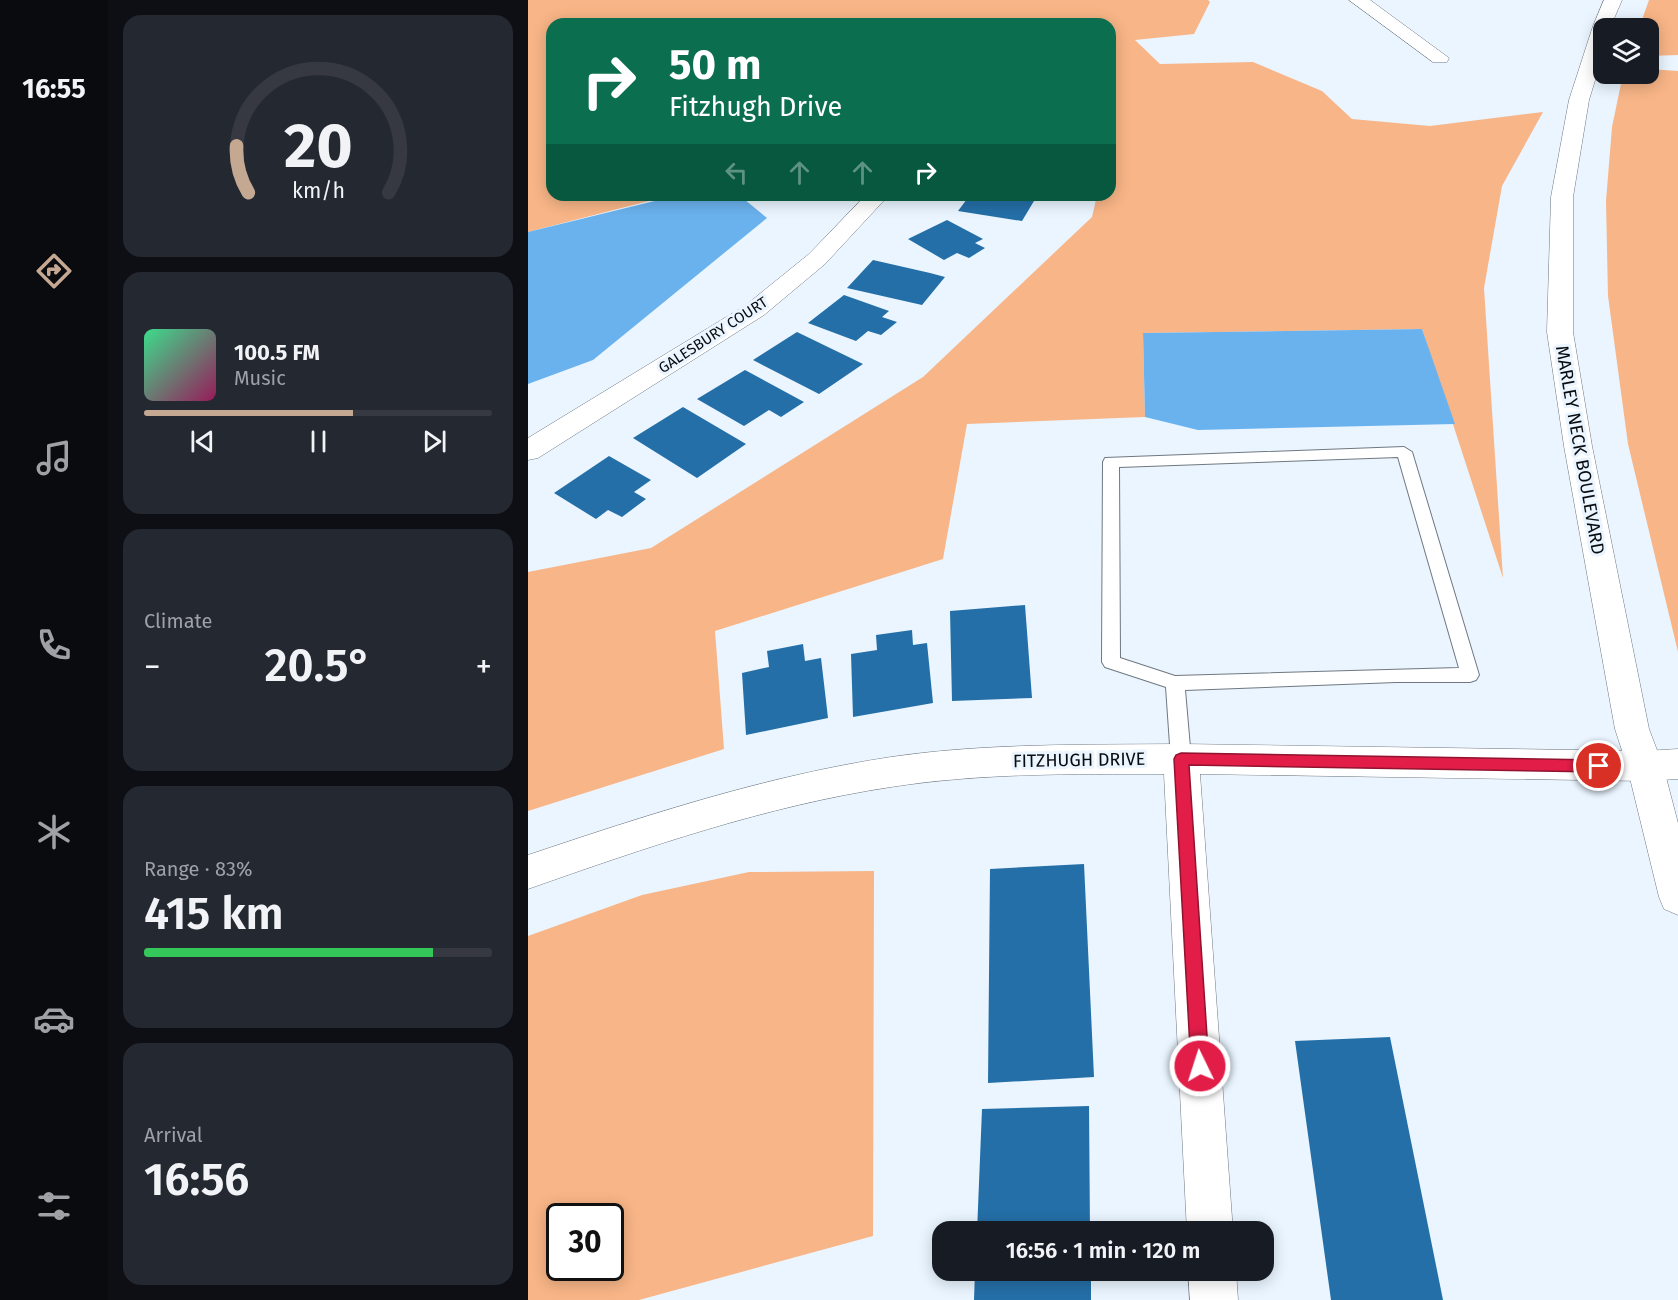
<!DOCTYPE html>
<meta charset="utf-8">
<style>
:root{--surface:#171b24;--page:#242831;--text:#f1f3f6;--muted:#9ea1a6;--line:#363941;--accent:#c4a892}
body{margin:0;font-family:"Fira Sans",sans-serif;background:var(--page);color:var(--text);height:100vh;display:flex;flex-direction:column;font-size:22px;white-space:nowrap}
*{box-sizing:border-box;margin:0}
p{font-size:20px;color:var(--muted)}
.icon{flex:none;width:33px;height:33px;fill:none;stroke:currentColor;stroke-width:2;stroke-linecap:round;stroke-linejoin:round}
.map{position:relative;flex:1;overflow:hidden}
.drawer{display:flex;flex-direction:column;gap:15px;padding:15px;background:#0d0f14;width:420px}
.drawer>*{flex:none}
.guide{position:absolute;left:18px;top:18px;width:570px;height:183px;border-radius:18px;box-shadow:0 3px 15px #0003;background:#0b6e4f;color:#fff;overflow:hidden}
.buttons{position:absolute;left:1065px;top:18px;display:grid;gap:12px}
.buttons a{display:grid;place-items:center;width:66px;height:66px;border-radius:12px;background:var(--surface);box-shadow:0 3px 15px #0003;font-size:30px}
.speed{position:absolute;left:18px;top:1203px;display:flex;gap:12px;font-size:30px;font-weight:700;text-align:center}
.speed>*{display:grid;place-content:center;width:78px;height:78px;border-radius:50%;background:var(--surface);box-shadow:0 3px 15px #0003;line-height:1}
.speed .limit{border:3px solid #111;border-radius:9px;background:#fff;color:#111}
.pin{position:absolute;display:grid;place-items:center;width:51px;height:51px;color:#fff;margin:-26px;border:3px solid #fff;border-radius:50%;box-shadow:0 2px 6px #0007}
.me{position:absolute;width:66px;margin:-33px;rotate:356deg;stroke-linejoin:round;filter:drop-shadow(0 0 4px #0008)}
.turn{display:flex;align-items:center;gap:21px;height:126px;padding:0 24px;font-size:27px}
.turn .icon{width:78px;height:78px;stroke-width:2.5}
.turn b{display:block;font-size:42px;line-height:51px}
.lanes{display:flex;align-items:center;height:57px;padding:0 24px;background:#0003;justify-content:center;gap:30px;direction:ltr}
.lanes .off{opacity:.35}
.big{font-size:45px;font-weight:600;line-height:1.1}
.drawer .card{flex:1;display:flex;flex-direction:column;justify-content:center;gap:9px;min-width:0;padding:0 21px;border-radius:18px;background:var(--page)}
.drawer .dial{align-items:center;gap:0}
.dial svg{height:156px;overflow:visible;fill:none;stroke:var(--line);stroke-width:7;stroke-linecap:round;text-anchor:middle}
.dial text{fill:var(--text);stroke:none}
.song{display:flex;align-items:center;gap:18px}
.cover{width:72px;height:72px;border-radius:9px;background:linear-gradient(135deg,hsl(150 70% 55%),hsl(330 70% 35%))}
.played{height:6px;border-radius:3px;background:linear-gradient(90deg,var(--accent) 60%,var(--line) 60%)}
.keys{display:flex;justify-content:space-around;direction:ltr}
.heat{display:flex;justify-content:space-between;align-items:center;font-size:33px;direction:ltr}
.charge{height:9px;border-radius:4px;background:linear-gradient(90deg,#34c759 83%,var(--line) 0)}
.trip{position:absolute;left:404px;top:1221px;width:342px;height:60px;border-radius:18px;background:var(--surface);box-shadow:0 3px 15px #0003;font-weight:600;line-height:60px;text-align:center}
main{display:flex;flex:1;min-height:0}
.menu{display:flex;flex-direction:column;width:108px;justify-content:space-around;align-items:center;background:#090b0e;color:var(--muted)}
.menu .icon{width:42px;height:42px}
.menu .selected{color:var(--accent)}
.menu b{font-size:27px;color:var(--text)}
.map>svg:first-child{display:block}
.green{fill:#f8b587;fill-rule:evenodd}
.water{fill:#6ab2ee}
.building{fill:#246fa7}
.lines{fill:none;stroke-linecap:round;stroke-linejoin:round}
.service-casing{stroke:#6f7881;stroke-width:2}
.minor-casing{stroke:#6f7881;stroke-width:1}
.secondary-casing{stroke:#6f7881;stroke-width:1}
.service{fill:#fff;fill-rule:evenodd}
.minor{fill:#fff;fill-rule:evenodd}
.secondary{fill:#fff;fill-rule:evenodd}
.route{fill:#e11d48;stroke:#92132f;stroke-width:1.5}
.labels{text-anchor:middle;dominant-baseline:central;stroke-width:6;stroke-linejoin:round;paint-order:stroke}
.far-street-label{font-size:15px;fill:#090c0f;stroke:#eaf5ff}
.street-label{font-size:18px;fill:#090c0f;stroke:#eaf5ff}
</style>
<main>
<nav class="menu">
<b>16:55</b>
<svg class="icon selected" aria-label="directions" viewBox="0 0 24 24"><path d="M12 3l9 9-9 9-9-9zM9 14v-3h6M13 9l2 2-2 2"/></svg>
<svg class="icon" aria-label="music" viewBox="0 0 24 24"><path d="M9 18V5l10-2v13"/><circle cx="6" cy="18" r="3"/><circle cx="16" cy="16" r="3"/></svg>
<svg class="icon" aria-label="phone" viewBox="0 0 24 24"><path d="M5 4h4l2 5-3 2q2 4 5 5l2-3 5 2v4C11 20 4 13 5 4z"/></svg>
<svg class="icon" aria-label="climate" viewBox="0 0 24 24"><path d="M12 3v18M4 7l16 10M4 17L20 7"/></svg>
<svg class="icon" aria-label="car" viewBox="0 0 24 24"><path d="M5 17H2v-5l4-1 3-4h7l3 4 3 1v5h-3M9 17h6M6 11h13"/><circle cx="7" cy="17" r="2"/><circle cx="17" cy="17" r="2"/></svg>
<svg class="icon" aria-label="filters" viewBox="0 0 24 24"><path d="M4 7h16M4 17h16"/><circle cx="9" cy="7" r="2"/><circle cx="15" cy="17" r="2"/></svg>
</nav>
<section class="drawer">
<div class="card dial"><svg viewBox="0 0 100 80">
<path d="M14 69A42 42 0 1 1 86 69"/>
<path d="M14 69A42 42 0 0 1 8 45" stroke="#c4a892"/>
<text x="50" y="56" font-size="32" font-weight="700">20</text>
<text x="50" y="72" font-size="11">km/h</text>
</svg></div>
<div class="card">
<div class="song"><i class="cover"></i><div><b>100.5 FM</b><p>Music</p></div></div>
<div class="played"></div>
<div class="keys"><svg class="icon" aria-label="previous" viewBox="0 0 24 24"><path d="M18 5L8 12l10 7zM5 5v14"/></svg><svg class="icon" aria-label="pause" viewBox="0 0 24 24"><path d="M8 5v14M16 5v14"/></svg><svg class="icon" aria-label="next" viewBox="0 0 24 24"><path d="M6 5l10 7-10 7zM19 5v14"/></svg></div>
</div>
<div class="card"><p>Climate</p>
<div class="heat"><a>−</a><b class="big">20.5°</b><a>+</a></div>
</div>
<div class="card"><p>Range · 83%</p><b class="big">415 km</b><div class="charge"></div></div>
<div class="card"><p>Arrival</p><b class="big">16:56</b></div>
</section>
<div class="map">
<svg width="1150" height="1300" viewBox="0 0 1150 1300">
<rect width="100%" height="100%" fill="#eaf5ff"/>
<path class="green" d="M0 0H680L682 2 666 34 607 40 632 64 725 62 794 91 824 119 902 126 1015 112 974 186 956 288 975 578 894 329 615 333 617 417 439 424 415 559 187 631 196 749 0 811V572L123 548 395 377 564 217 569 195H582V24H24V195H144L0 232Z
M1121 0H1150V55L1121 56 1120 28H1111Z
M1121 69 1150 71V652L1100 444 1080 296 1078 201 1084 127 1095 74H1120Z
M346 871 345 1236 111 1300H0V936L114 895 221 872ZM32 1216H82V1268H32Z"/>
<path class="water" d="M163 195H211L239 218 65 360 0 384V232L143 197Z
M894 329 927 424 670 430 617 417 615 333Z"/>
<path class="building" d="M442 195H505L509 196 494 221 430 211Z
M419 220 455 239 447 243 457 248 441 258 429 253 416 260 380 239Z
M345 260 402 273 417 277 394 305 319 288Z
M316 295 361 311 354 317 369 322 353 335 340 331 328 341 280 323Z
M269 332 335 364 291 394 225 360Z
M217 370 276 402 253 417 241 410 216 426 169 399Z
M155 407 218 444 169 478 105 438Z
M81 456 123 480 106 492 118 499 94 517 80 510 68 519 26 493Z
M497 605 504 698 424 701 422 611Z
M384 630 385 645 399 643 405 703 325 717 323 654 349 650 348 635Z
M275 644 277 661 293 658 300 718 218 735 214 673 241 667 239 651Z
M556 864 566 1077 460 1083 462 869Z
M862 1037 915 1300H803L767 1041Z
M561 1106 562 1232H449L454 1109Z
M447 1270H563V1300H446Z"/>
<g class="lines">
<defs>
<path id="service" d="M876 447 884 452 951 675 948 680 942 682H868L657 690 663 759 660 765 653 767 646 765 643 759 638 687 577 667 574 662 575 462 577 458ZM870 457 931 668 647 676 592 658 591 467Z"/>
<path id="minor" d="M821 0H842L921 58 919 62H905Z
M338 195H361L297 264 236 315 10 458 0 460V438L218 305 281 254Z
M653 744 1117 751 1150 749V779L1117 781 672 774 705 1232H659L636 774C545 774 453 773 363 787 238 806 119 847 0 889V855C119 815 238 776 363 757 459 743 556 745 653 744Z
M660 1270H708L710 1300H662Z"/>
<path id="secondary" d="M1076 0H1094L1082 28H1076V51L1061 100 1045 197V332L1064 446 1121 729 1135 766 1150 823V915L1136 909 1131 897 1099 766 1087 729 1036 446 1019 332 1023 197 1041 100 1065 26Z"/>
</defs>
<use href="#service" class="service-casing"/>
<use href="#minor" class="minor-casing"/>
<use href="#secondary" class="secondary-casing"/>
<use href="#service" class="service"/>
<use href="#minor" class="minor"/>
<use href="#secondary" class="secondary"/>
</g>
<path class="route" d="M653 753 1071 760 1076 761 1078 766 1076 770 1071 772 661 765 681 1066 678 1072 672 1075 666 1072 663 1066 646 759 648 755Z"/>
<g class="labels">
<g class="far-street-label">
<text transform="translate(185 335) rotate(-33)">GALESBURY COURT</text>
</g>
<g class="street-label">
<text transform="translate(1052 450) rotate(80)">MARLEY NECK BOULEVARD</text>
<text transform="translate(551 760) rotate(-1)">FITZHUGH DRIVE</text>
</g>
</g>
</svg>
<div class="buttons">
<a><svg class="icon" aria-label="layers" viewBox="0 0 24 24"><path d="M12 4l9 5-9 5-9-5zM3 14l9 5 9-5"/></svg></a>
</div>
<div class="speed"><div class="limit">30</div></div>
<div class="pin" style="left:1071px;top:766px;background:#d93025"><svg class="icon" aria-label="arrive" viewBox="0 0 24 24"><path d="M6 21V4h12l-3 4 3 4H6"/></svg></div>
<svg class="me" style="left:672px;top:1066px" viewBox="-20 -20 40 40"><circle r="17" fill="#e11d48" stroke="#fff" stroke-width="3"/><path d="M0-11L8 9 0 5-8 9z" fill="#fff"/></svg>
<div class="trip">16:56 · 1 min · 120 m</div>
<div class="guide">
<div class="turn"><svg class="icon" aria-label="right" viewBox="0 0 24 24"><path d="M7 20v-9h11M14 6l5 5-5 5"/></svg><div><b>50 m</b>Fitzhugh Drive</div></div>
<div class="lanes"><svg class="icon off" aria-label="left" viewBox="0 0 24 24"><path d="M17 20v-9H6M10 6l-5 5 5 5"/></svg><svg class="icon off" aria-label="ahead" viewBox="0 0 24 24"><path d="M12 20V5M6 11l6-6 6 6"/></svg><svg class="icon off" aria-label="ahead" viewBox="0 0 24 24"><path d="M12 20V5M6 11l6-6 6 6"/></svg><svg class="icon" aria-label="right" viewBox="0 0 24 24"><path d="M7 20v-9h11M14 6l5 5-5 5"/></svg></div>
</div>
</div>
</main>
